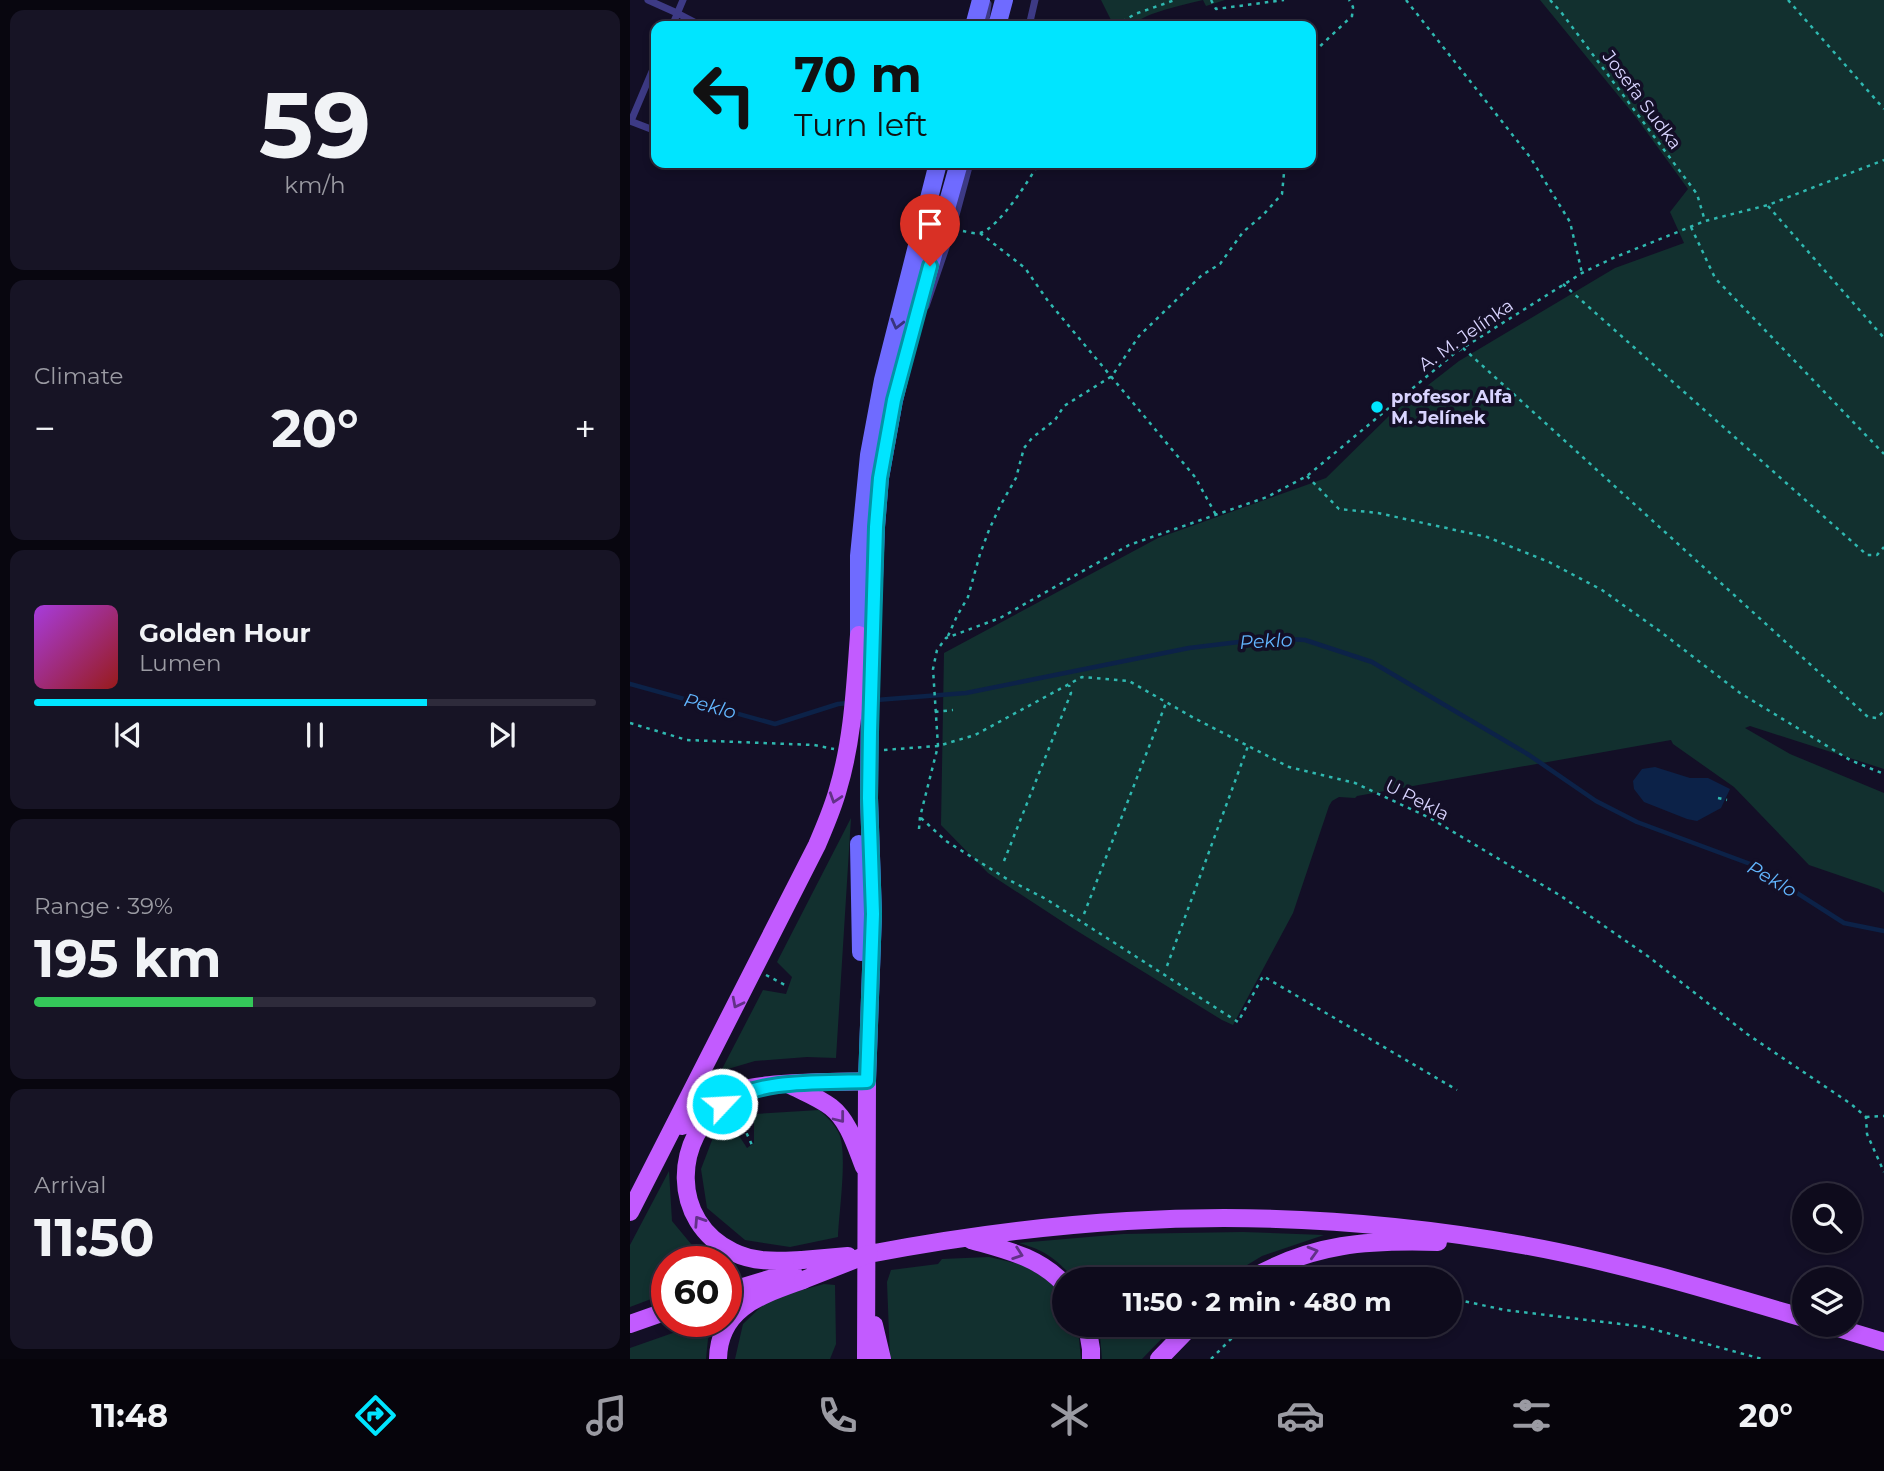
<!DOCTYPE html>
<meta charset="utf-8">
<style>
:root{--surface:#0e0b1c;--page:#171425;--text:#f1f3f6;--muted:#9b9ba3;--line:#2e2b3b;--accent:#00e5ff}
body{margin:0;font-family:Montserrat,sans-serif;background:var(--page);color:var(--text);height:100vh;display:flex;flex-direction:column;font-size:26px;white-space:nowrap}
*{box-sizing:border-box;margin:0}
p{font-size:23px;color:var(--muted)}
.icon{flex:none;width:38px;height:38px;fill:none;stroke:currentColor;stroke-width:2;stroke-linecap:round;stroke-linejoin:round}
.map{position:relative;flex:1;overflow:hidden}
.drawer{display:flex;flex-direction:column;gap:10px;padding:10px;background:#08060f;width:630px}
.drawer>*{flex:none}
.top-card{position:absolute;left:21px;top:21px;width:665px;height:147px;border-radius:14px;box-shadow:0 4px 10px #0003,0 0 0 2px var(--line);background:#00e5ff;color:#111;overflow:hidden}
.fabs{position:absolute;left:1162px;top:1183px;display:grid;gap:14px}
.fabs a{display:grid;place-items:center;width:70px;height:70px;border-radius:50%;background:var(--surface);box-shadow:0 4px 10px #0003,0 0 0 2px var(--line);font-size:35px}
.speed{position:absolute;left:21px;top:1246px;display:flex;gap:14px;font-size:35px;font-weight:700;text-align:center}
.speed>*{display:grid;place-content:center;width:91px;height:91px;border-radius:50%;background:var(--surface);box-shadow:0 4px 10px #0003,0 0 0 2px var(--line);line-height:1}
.speed .limit{border:10px solid #d22;background:#fff;color:#111}
.pin{position:absolute;display:grid;place-items:center;width:60px;height:60px;color:#fff;margin:-72px -30px;border-radius:50% 50% 50% 0;rotate:-45deg;box-shadow:0 0 7px #0007}
.pin .icon{rotate:45deg}
.me{position:absolute;width:77px;margin:-38px;rotate:65deg;stroke-linejoin:round;filter:drop-shadow(0 0 5px #0008)}
.turn{display:flex;align-items:center;gap:24px;height:147px;padding:0 28px;font-size:32px}
.turn .icon{width:91px;height:91px;stroke-width:2.5}
.turn b{display:block;font-size:49px;line-height:60px}
.big{font-size:52px;font-weight:700;line-height:1.1}
.drawer .tile{flex:1;display:flex;flex-direction:column;justify-content:center;gap:10px;min-width:0;padding:0 24px;border-radius:14px;background:var(--page)}
.drawer .dial{align-items:center;gap:0}
.dial b{font-size:91px;line-height:1}
.song{display:flex;align-items:center;gap:21px}
.cover{width:84px;height:84px;border-radius:10px;background:linear-gradient(135deg,hsl(280 70% 55%),hsl(0 70% 35%))}
.played{height:7px;border-radius:4px;background:linear-gradient(90deg,var(--accent) 70%,var(--line) 70%)}
.keys{display:flex;justify-content:space-around;direction:ltr}
.heat{display:flex;justify-content:space-between;align-items:center;font-size:38px;direction:ltr}
.charge{height:10px;border-radius:5px;background:linear-gradient(90deg,#34c759 39%,var(--line) 0)}
.trip{position:absolute;left:422px;top:1267px;width:410px;height:70px;border-radius:35px;background:var(--surface);box-shadow:0 4px 10px #0003,0 0 0 2px var(--line);font-weight:700;line-height:70px;text-align:center}
.dock{display:flex;height:112px;justify-content:space-around;align-items:center;background:#06040b;color:var(--muted)}
.dock .icon{width:49px;height:49px}
.dock .current{color:var(--accent)}
.dock b{font-size:32px;color:var(--text)}
main{display:flex;flex:1;min-height:0}
.map>svg:first-child{display:block}
.green{fill:#12302f}
.water{fill:#0c2248}
.lines{fill:none;stroke-linecap:round;stroke-linejoin:round}
.stream{stroke:#0c2248;stroke-width:4.5}
.path{stroke:#2fb8b0;stroke-width:2.5;stroke-dasharray:3.5 5;stroke-linecap:butt}
.lane{stroke:#3d3a85;stroke-width:7}
.secondary{stroke:#6f6bff;stroke-width:18}
.primary{stroke:#c25bff;stroke-width:18}
.primary-bridge{stroke:#c25bff;stroke-width:18}
.oneway{stroke:#38347d}
.oneway2{stroke:#623188}
.route-casing{stroke:#0095a6;stroke-width:18}
.route{stroke:#00e5ff;stroke-width:12}
.poi-dot{fill:#00e5ff;stroke:#130f26;stroke-width:2.5}
.labels{text-anchor:middle;dominant-baseline:central;stroke-width:7;stroke-linejoin:round;paint-order:stroke}
.street-label{font-size:18px;fill:#d9d4ff;stroke:#130f26}
.poi-label{font-size:18px;font-weight:bold;fill:#d9d4ff;stroke:#130f26;text-anchor:start}
.water-label{font-size:19px;font-style:italic;fill:#62b6ff;stroke:#130f26}
</style>
<main>
<section class="drawer">
<div class="tile dial"><b>59</b><p>km/h</p></div>
<div class="tile"><p>Climate</p>
<div class="heat"><a>−</a><b class="big">20°</b><a>+</a></div>
</div>
<div class="tile">
<div class="song"><i class="cover"></i><div><b>Golden Hour</b><p>Lumen</p></div></div>
<div class="played"></div>
<div class="keys"><svg class="icon" aria-label="previous" viewBox="0 0 24 24"><path d="M18 5L8 12l10 7zM5 5v14"/></svg><svg class="icon" aria-label="pause" viewBox="0 0 24 24"><path d="M8 5v14M16 5v14"/></svg><svg class="icon" aria-label="next" viewBox="0 0 24 24"><path d="M6 5l10 7-10 7zM19 5v14"/></svg></div>
</div>
<div class="tile"><p>Range · 39%</p><b class="big">195 km</b><div class="charge"></div></div>
<div class="tile"><p>Arrival</p><b class="big">11:50</b></div>
</section>
<div class="map">
<svg width="1254" height="1359" viewBox="0 0 1254 1359">
<rect width="100%" height="100%" fill="#130f26"/>
<path class="green" d="M471 0H595L576 6 573 0C556 4 539 8 522 14 504 21 506 26 484 26Z
M910 0H1254V769L1120 726 1115 728 1160 754 1254 793V893L1249 889 1179 865 1104 787 1043 744 1041 740 727 796 725 798 709 797 702 801 699 806 663 913 603 1025 592 1020 439 926 358 873 311 825 314 653 528 538 696 478 761 414 829 361 985 268 1054 243 1040 212 1058 189 1005 116Z
M221 818 206 1058 177 1057 125 1061 91 1071 133 990 156 994 162 977 147 962Z
M189 1110C197 1117 206 1125 210 1136 217 1158 209 1212 208 1237L160 1247 115 1240 77 1208 71 1169 84 1135 102 1125 117 1148 124 1143V1114Z
M39 1171 42 1221 66 1250 84 1262H37V1293L0 1307V1245Z
M613 1232 694 1235 632 1256 594 1279H445C425 1259 417 1251 389 1243L493 1234Z
M359 1257 394 1265 419 1281 434 1299V1325H447L448 1329 451 1359H260L257 1282 261 1270 308 1264 312 1259Z
M194 1284 205 1285 206 1344 200 1359H105L113 1324 139 1299Z
M77 1321H86L78 1339 76 1359H0V1348Z
M469 1325H545L512 1359H472Z"/>
<path class="water" d="M1025 767 1060 778H1078L1100 789 1091 808 1067 821 1057 819 1014 802 1004 789 1003 781 1012 769Z"/>
<g class="lines">
<path class="stream" d="M0 684 145 724 208 704 219 703
M246 700 336 693 559 648 642 638 675 640 742 662 899 755 966 801 1007 822 1123 865 1214 923 1254 931"/>
<path class="path" d="M581 0 586 9 654 0
M776 0 900 157 940 222 952 273
M920 0 931 12 1067 194 1075 221
M1158 0 1254 109
M485 26 505 14 545 0
M681 60 686 50 722 16 723 7 719 0
M1138 206 1254 338
M1061 227 1085 278 1254 454
M333 231C338 232 345 234 350 233 369 228 399 180 409 163
M350 233 395 268 418 301 565 477 586 515
M933 284 1237 555H1247L1254 547
M833 348 1238 717 1247 718 1254 711
M677 476 709 509 748 513 857 537 919 562 972 590 1031 632 1110 693 1220 760 1254 774
M318 636 327 616 338 597 350 554 359 530 370 506 386 478 394 448 402 438 425 420 434 406 482 376 509 336 572 275 590 264 613 232 633 215 652 194 654 173 651 163
M305 712 323 710
M0 723 57 740 184 745 204 749
M254 750 308 746 345 735 452 677 499 681 564 718 659 767 725 783 800 818 931 896 1019 957 1117 1034 1221 1104 1236 1117 1237 1134 1254 1172
M1088 798 1097 800
M291 818 316 841 377 879 416 899 608 1022 633 976 827 1090
M289 829 290 817 308 746 303 669 307 650 316 638 370 618 499 545 637 497 677 476 825 353 952 273 983 258 1075 221 1138 205 1254 160
M374 861 441 693 439 685
M454 914 536 703
M537 966 618 746
M136 975 155 985
M106 1110 122 1145
M1236 1117 1254 1116
M819 1298 875 1310 1015 1327 1132 1359
M581 1359 615 1325"/>
<path class="lane" d="M18 0 47 13 72 26
M358 4 356 19 362 26
M42 26 53 0
M399 26 405 0
M0 121 26 131
M1 121 26 62
M296 306 322 230 340 163"/>
<path class="secondary" d="M344 26 351 0
M367 26 374 0
M229 648V556L239 455 253 380 308 163
M229 844 231 952
M237 1081 243 914 239 798 240 682 246 527 250 478 264 400 278 343 329 163"/>
<path class="primary" d="M160 1085C174 1092 189 1098 201 1107 219 1121 226 1147 234 1167
M97 1100C42 1137 40 1222 103 1252 125 1263 148 1261 172 1260
M52 1126C60 1117 69 1106 80 1100 115 1080 195 1083 237 1081L236 1359
M0 1212 187 845C195 826 203 808 208 789 223 739 225 687 229 635
M341 1240C376 1250 409 1257 434 1284
M239 1254C324 1238 410 1226 497 1221 630 1213 766 1222 898 1246 991 1263 1083 1291 1174 1318
M620 1279C684 1243 737 1240 808 1242
M96 1292 163 1272
M0 1324 37 1311
M244 1325 252 1359
M457 1325 461 1349V1359
M1198 1325 1254 1342
M88 1359C89 1307 132 1295 173 1280
M529 1359 562 1325"/>
<path class="primary-bridge" d="M172 1260 218 1256
M173 1280 239 1254"/>
</g>
<defs><path id="oneway-chevron" d="M-2-3.5L2.5 0L-2 3.5" fill="none" stroke-width="1.6" stroke-linecap="round" stroke-linejoin="round" transform="scale(1.75)"/></defs>
<use class="oneway" href="#oneway-chevron" transform="translate(267 324) rotate(104)"/>
<g class="oneway2">
<use href="#oneway-chevron" transform="translate(205 798) rotate(108)"/>
<use href="#oneway-chevron" transform="translate(107 1003) rotate(117)"/>
<use href="#oneway-chevron" transform="translate(210 1118) rotate(52)"/>
<use href="#oneway-chevron" transform="translate(69 1221) rotate(-123)"/>
<use href="#oneway-chevron" transform="translate(683 1252) rotate(-16)"/>
<use href="#oneway-chevron" transform="translate(388 1254) rotate(19)"/>
</g>
<g class="lines">
<defs>
<path id="route" d="M92 1104C131 1078 191 1083 237 1081L243 914 239 798 240 732 246 527 250 478 264 400 300 266"/>
</defs>
<use href="#route" class="route-casing"/>
<use href="#route" class="route"/>
</g>
<circle class="poi-dot" cx="747" cy="407" r="7"/>
<g class="labels">
<g class="street-label">
<text transform="translate(1012 100) rotate(53)">Josefa Sudka</text>
<text transform="translate(836 335) rotate(-35)">A. M. Jelínka</text>
<text transform="translate(787 800) rotate(27)">U Pekla</text>
</g>
<g class="poi-label">
<text x="761" y="397">profesor Alfa<tspan x="761" dy="21">M. Jelínek</tspan></text>
</g>
<g class="water-label">
<text transform="translate(636 641) rotate(-3)">Peklo</text>
<text transform="translate(80 706) rotate(15)">Peklo</text>
<text transform="translate(1142 879) rotate(30)">Peklo</text>
</g>
</g>
</svg>
<div class="fabs">
<a><svg class="icon" aria-label="search" viewBox="0 0 24 24"><circle cx="10" cy="10" r="6"/><path d="M15 15l6 6"/></svg></a>
<a><svg class="icon" aria-label="layers" viewBox="0 0 24 24"><path d="M12 4l9 5-9 5-9-5zM3 14l9 5 9-5"/></svg></a>
</div>
<div class="speed"><div class="limit">60</div></div>
<div class="pin" style="left:300px;top:266px;background:#d93025"><svg class="icon" aria-label="arrive" viewBox="0 0 24 24"><path d="M6 21V4h12l-3 4 3 4H6"/></svg></div>
<svg class="me" style="left:92px;top:1104px" viewBox="-20 -20 40 40"><circle r="17" fill="#00e5ff" stroke="#fff" stroke-width="3"/><path d="M0-11L8 9 0 5-8 9z" fill="#fff"/></svg>
<div class="trip">11:50 · 2 min · 480 m</div>
<div class="top-card">
<div class="turn"><svg class="icon" aria-label="left" viewBox="0 0 24 24"><path d="M17 20v-9H6M10 6l-5 5 5 5"/></svg><div><b>70 m</b>Turn left</div></div>
</div>
</div>
</main>
<nav class="dock">
<b>11:48</b>
<svg class="icon current" aria-label="directions" viewBox="0 0 24 24"><path d="M12 3l9 9-9 9-9-9zM9 14v-3h6M13 9l2 2-2 2"/></svg>
<svg class="icon" aria-label="music" viewBox="0 0 24 24"><path d="M9 18V5l10-2v13"/><circle cx="6" cy="18" r="3"/><circle cx="16" cy="16" r="3"/></svg>
<svg class="icon" aria-label="phone" viewBox="0 0 24 24"><path d="M5 4h4l2 5-3 2q2 4 5 5l2-3 5 2v4C11 20 4 13 5 4z"/></svg>
<svg class="icon" aria-label="climate" viewBox="0 0 24 24"><path d="M12 3v18M4 7l16 10M4 17L20 7"/></svg>
<svg class="icon" aria-label="car" viewBox="0 0 24 24"><path d="M5 17H2v-5l4-1 3-4h7l3 4 3 1v5h-3M9 17h6M6 11h13"/><circle cx="7" cy="17" r="2"/><circle cx="17" cy="17" r="2"/></svg>
<svg class="icon" aria-label="filters" viewBox="0 0 24 24"><path d="M4 7h16M4 17h16"/><circle cx="9" cy="7" r="2"/><circle cx="15" cy="17" r="2"/></svg>
<b>20°</b>
</nav>
